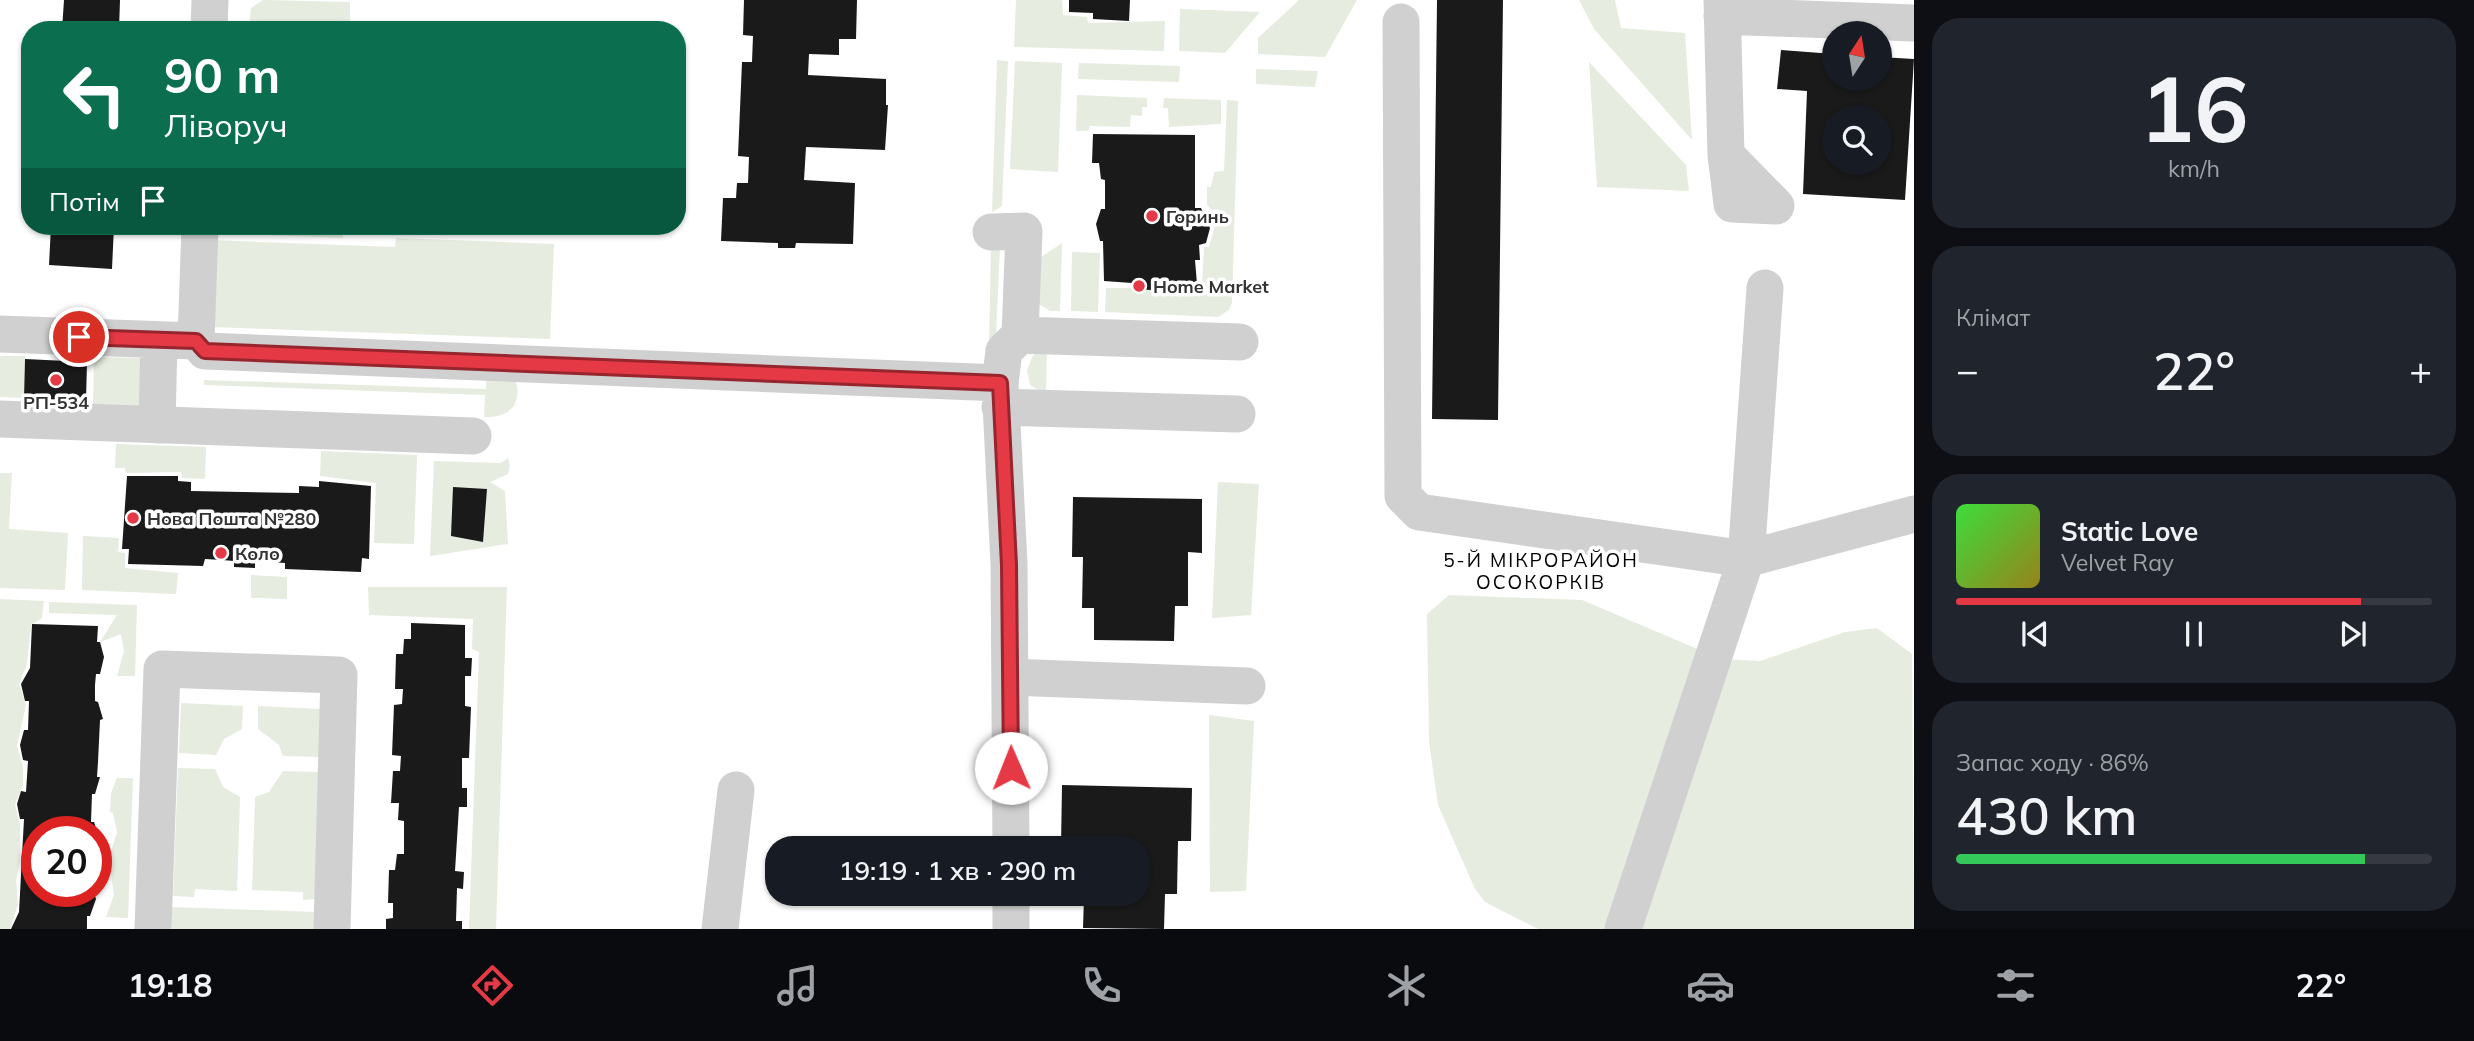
<!DOCTYPE html>
<html lang="uk">
<meta charset="utf-8">
<style>
:root{--surface:#171b24;--page:#20242c;--text:#f1f3f6;--muted:#9ea1a6;--line:#363941;--accent:#e63946}
body{margin:0;font-family:Mulish,sans-serif;background:var(--page);color:var(--text);height:100vh;display:flex;flex-direction:column;font-size:26px;white-space:nowrap}
*{box-sizing:border-box;margin:0}
p{font-size:23px;color:var(--muted)}
.icon{flex:none;width:38px;height:38px;fill:none;stroke:currentColor;stroke-width:2;stroke-linecap:round;stroke-linejoin:round}
.map{position:relative;flex:1;overflow:hidden}
.details{display:flex;flex-direction:column;gap:18px;padding:18px;background:#0d0f14;width:560px}
.details>*{flex:none}
.banner{position:absolute;left:21px;top:21px;width:665px;height:214px;border-radius:28px;box-shadow:0 2px 5px #0004;background:#0b6e4f;color:#fff;overflow:hidden}
.needle{width:46px;rotate:12deg}
.tools{position:absolute;left:1822px;top:21px;display:grid;gap:14px}
.tools a{display:grid;place-items:center;width:70px;height:70px;border-radius:50%;background:var(--surface);box-shadow:0 2px 5px #0004;font-size:35px}
.speed{position:absolute;left:21px;top:816px;display:flex;gap:14px;font-size:35px;font-weight:700;text-align:center}
.speed>*{display:grid;place-content:center;width:91px;height:91px;border-radius:50%;background:var(--surface);box-shadow:0 2px 5px #0004;line-height:1}
.speed .limit{border:10px solid #d22;background:#fff;color:#111}
.pin{position:absolute;display:grid;place-items:center;width:60px;height:60px;color:#fff;margin:-30px;border:4px solid #fff;border-radius:50%;box-shadow:0 2px 7px #0007}
.me{position:absolute;width:77px;margin:-38px;rotate:359deg;stroke-linejoin:round;filter:drop-shadow(0 0 5px #0008)}
.turn{display:flex;align-items:center;gap:24px;height:147px;padding:0 28px;font-size:32px}
.turn .icon{width:91px;height:91px;stroke-width:2.5}
.turn b{display:block;font-size:49px;line-height:60px}
.then{display:flex;align-items:center;height:66px;padding:0 28px;background:#0003;gap:14px;font-size:26px}
.big{font-size:52px;font-weight:600;line-height:1.1}
.details .tile{flex:1;display:flex;flex-direction:column;justify-content:center;gap:10px;min-width:0;padding:0 24px;border-radius:28px;background:var(--page)}
.details .dial{align-items:center;gap:0}
.dial b{font-size:91px;line-height:1}
.song{display:flex;align-items:center;gap:21px}
.cover{width:84px;height:84px;border-radius:10px;background:linear-gradient(135deg,hsl(120 70% 55%),hsl(50 70% 35%))}
.played{height:7px;border-radius:4px;background:linear-gradient(90deg,var(--accent) 85%,var(--line) 85%)}
.keys{display:flex;justify-content:space-around;direction:ltr}
.heat{display:flex;justify-content:space-between;align-items:center;font-size:38px;direction:ltr}
.charge{height:10px;border-radius:5px;background:linear-gradient(90deg,#34c759 86%,var(--line) 0)}
.trip{position:absolute;left:765px;top:836px;width:385px;height:70px;border-radius:28px;background:var(--surface);box-shadow:0 2px 5px #0004;font-weight:600;line-height:70px;text-align:center}
.dock{display:flex;height:112px;justify-content:space-around;align-items:center;background:#090b0e;color:var(--muted)}
.dock .icon{width:49px;height:49px}
.dock .selected{color:var(--accent)}
.dock b{font-size:32px;color:var(--text)}
main{display:flex;flex:1;min-height:0}
.map>svg:first-child{display:block}
.green{fill:#e6ecdf}
.building{fill:#1a1a1a;fill-rule:evenodd}
.lines{fill:none;stroke-linecap:round;stroke-linejoin:round}
.minor{stroke:#d0d0d0;stroke-width:37}
.route-casing{stroke:#96252e;stroke-width:18}
.route{stroke:#e63946;stroke-width:12}
.poi-dot{fill:#e63946;stroke:#fff;stroke-width:2.5}
.labels{text-anchor:middle;dominant-baseline:central;stroke-width:7;stroke-linejoin:round;paint-order:stroke}
.poi-label{font-size:18px;font-weight:bold;fill:#333;stroke:#fff;text-anchor:start}
.neighbourhood-label{font-size:19px;letter-spacing:2px;fill:#000;stroke:#fff}
</style>
<main>
<div class="map">
<svg width="1914" height="929" viewBox="0 0 1914 929">
<rect width="100%" height="100%" fill="#fff"/>
<path class="green" d="M263 0 350 2V30H249L251 8Z
M1016 0H1062L1063 15 1087 17 1088 23 1165 21 1164 51 1014 47Z
M1299 0H1357L1325 57 1258 54V38Z
M1579 0H1615L1621 28 1685 33 1692 140 1594 29Z
M1180 9 1260 12 1225 53 1179 51Z
M997 60 1008 61 1002 206 992 212Z
M1015 61 1062 63 1058 172 1010 169Z
M1589 62 1686 165 1689 191 1597 187Z
M1079 63 1180 66 1179 82 1078 79Z
M1256 69 1318 71 1315 87 1256 84Z
M1077 95 1147 98V107H1142V116L1131 115 1130 127 1090 126 1088 131H1076Z
M1164 98 1221 100V124L1169 127 1168 108H1163Z
M1227 100 1238 101 1232 303 1229 310 1218 317 1105 312 1106 288H1202L1204 247H1209L1215 226 1220 224 1218 209 1212 210 1207 205V187H1211L1214 172 1224 171Z
M241 226H343V238L241 234Z
M396 238 554 244 550 339 210 327 207 240 395 247Z
M991 242 1000 247 996 335 989 348Z
M1062 243 1060 311H1050L1036 302 1038 259Z
M1072 252 1100 253 1098 312 1071 311Z
M1047 349 1046 394 1030 385 1027 370 1033 355Z
M0 356H25L24 398 0 397Z
M94 357 142 358 140 407 93 406Z
M487 368 516 382C522 406 508 418 484 417L485 395 204 385V380L486 389Z
M116 444 206 447 205 479 182 478 181 472 126 473 125 468H115Z
M321 451 417 455 414 544 374 543 376 483 320 476Z
M508 458 510 466 508 474 490 482 505 491 508 544 430 556 434 461 501 463Z
M0 473H12L9 529 68 533 65 590 0 588Z
M1218 482 1259 484 1251 615 1212 618Z
M83 536 119 538 118 552 125 553V568L178 573 176 594 82 590Z
M251 575 287 577V599L251 598Z
M368 587H507L496 929H469L479 652 472 649 473 619 369 615Z
M1449 595 1582 600 1721 659 1760 661 1845 632 1877 628 1912 654 1914 929H1538L1485 902 1475 889 1438 805 1429 742 1427 614Z
M0 599 44 601 42 618 31 625 27 664 19 684 26 705 17 746 23 767V784L15 805 20 824V861L16 881 18 904 10 929H0Z
M49 602 137 605 135 676H117L124 651 121 634 100 642 117 615 49 613Z
M181 703 243 706 242 729 224 739 216 755 179 753Z
M258 706 323 709 321 757 283 756 279 745 258 729Z
M1209 715 1254 721 1246 891 1210 892Z
M178 768 215 769 223 787 240 797 237 891 195 889 194 897 173 896Z
M283 771 319 772 316 899 303 900V892L252 890 255 797 269 792Z
M117 778H133L128 918 106 917 114 895 111 874 108 873V853L111 852 117 832 113 813 110 812 111 793Z
M172 907 315 912V929H172Z"/>
<path class="building" d="M64 0H120L119 30H62Z
M744 0H857L856 39H839V55L809 54 808 75 886 79V105H888L885 150 806 147 804 180 855 183 853 244 796 243 795 248H778V243L721 241 723 198H736L737 183H748L749 157 738 156 742 62H752L753 36 743 35Z
M1069 0H1130L1129 21 1093 19V13L1069 12Z
M1437 0H1503L1498 420 1432 419Z
M1781 50 1834 54V79H1880V57L1914 59 1905 200 1803 194 1807 91 1777 89ZM1834 117H1880V163H1834Z
M1093 134 1195 135V208H1201L1210 228 1206 243 1199 245 1200 260H1195L1197 284H1166V291L1134 289 1132 283 1104 281 1103 241H1100L1096 224 1101 209H1105V180L1101 179 1099 163H1092Z
M51 226H114L112 269 49 265Z
M25 359 87 362 86 401 24 398Z
M127 476H178V481L191 482V491L299 493V486L319 487V481L371 486 369 559 362 558 361 572 285 569V563L255 561V568L234 567V561L222 560 205 559 203 566 128 564 129 549H122Z
M453 487 487 489 483 542 451 536Z
M1073 497 1202 499V553L1188 552V606H1175L1174 641 1094 640V608H1082L1083 557H1072Z
M411 623 465 625V658H472L471 676H465V706L471 707 469 758H462V788H467V807H459L455 871 464 872 463 889 457 888 456 921H462V929H386V919L393 918V903H388L389 870H395L397 854H404V821L398 820 399 803H391L393 771H400L401 756 392 755 394 705 402 704 403 689H395L396 654H403L404 639H411Z
M32 624 98 626 97 642H100L104 657 100 674H96L95 685V701L98 702 103 719 100 720 98 762 97 777H100L95 794H92L91 822H94L97 831H37V891H93L96 899 90 916H87V929H11L19 912 24 819H20L17 804 21 791 26 792 28 761 23 760 20 745 24 730H28L29 701H25L21 684 30 668Z
M1062 785 1192 788 1191 841H1178L1177 894H1165L1164 929 1083 928 1084 897 1077 894H1138V849H1072V845L1061 846Z"/>
<g class="lines">
<path class="minor" d="M1722 0 1726 155 1732 204 1776 206 1726 155
M1722 16 1914 23
M1401 22 1403 496 1419 512 1746 559 1914 514
M209 30 210 0
M991 232 1024 231 1020 335
M0 334 196 341 205 351 1000 383 1004 351 1020 335 1240 342
M196 341 200 226
M1000 383 1009 564 1011 849
M1000 407 1237 414
M0 419 473 436
M157 425 159 340
M1011 677 1247 686
M153 929 162 669 339 675 332 929
M720 929 736 790
M1011 929V894
M1623 929 1746 559 1765 288"/>
</g>
<g class="lines">
<defs>
<path id="route" d="M79 337 196 341 205 351 1000 383 1009 565 1011 768"/>
</defs>
<use href="#route" class="route-casing"/>
<use href="#route" class="route"/>
</g>
<g class="poi-dot">
<circle cx="1152" cy="216" r="7"/>
<circle cx="1139" cy="286" r="7"/>
<circle cx="56" cy="380" r="7"/>
<circle cx="133" cy="518" r="7"/>
<circle cx="221" cy="553" r="7"/>
</g>
<g class="labels">
<g class="poi-label">
<text x="1166" y="216">Горинь</text>
<text x="1153" y="286">Home Market</text>
<text x="56" y="402" text-anchor="middle">РП-534</text>
<text x="147" y="518">Нова Пошта №280</text>
<text x="235" y="553">Коло</text>
</g>
<g class="neighbourhood-label">
<text x="1541" y="560">5-Й МІКРОРАЙОН<tspan x="1541" dy="22">ОСОКОРКІВ</tspan></text>
</g>
</g>
</svg>
<div class="tools">
<a><svg class="needle" viewBox="-14 -14 28 28"><path d="M0-13l5 13h-10z" fill="#e53935"/><path d="M0 13l5-13h-10z" fill="#9ea1a6"/></svg></a>
<a><svg class="icon" aria-label="search" viewBox="0 0 24 24"><circle cx="10" cy="10" r="6"/><path d="M15 15l6 6"/></svg></a>
</div>
<div class="speed"><div class="limit">20</div></div>
<div class="pin" style="left:79px;top:337px;background:#d93025"><svg class="icon" aria-label="arrive" viewBox="0 0 24 24"><path d="M6 21V4h12l-3 4 3 4H6"/></svg></div>
<svg class="me" style="left:1011px;top:768px" viewBox="-20 -20 40 40"><circle r="19" fill="#fff"/><path d="M0-13L10 11 0 6-10 11z" fill="#e63946"/></svg>
<div class="trip">19:19 · 1 хв · 290 m</div>
<div class="banner">
<div class="turn"><svg class="icon" aria-label="left" viewBox="0 0 24 24"><path d="M17 20v-9H6M10 6l-5 5 5 5"/></svg><div><b>90 m</b>Ліворуч</div></div>
<div class="then">Потім<svg class="icon" aria-label="arrive" viewBox="0 0 24 24"><path d="M6 21V4h12l-3 4 3 4H6"/></svg></div>
</div>
</div>
<section class="details">
<div class="tile dial"><b>16</b><p>km/h</p></div>
<div class="tile"><p>Клімат</p>
<div class="heat"><a>−</a><b class="big">22°</b><a>+</a></div>
</div>
<div class="tile">
<div class="song"><i class="cover"></i><div><b>Static Love</b><p>Velvet Ray</p></div></div>
<div class="played"></div>
<div class="keys"><svg class="icon" aria-label="previous" viewBox="0 0 24 24"><path d="M18 5L8 12l10 7zM5 5v14"/></svg><svg class="icon" aria-label="pause" viewBox="0 0 24 24"><path d="M8 5v14M16 5v14"/></svg><svg class="icon" aria-label="next" viewBox="0 0 24 24"><path d="M6 5l10 7-10 7zM19 5v14"/></svg></div>
</div>
<div class="tile"><p>Запас ходу · 86%</p><b class="big">430 km</b><div class="charge"></div></div>
</section>
</main>
<nav class="dock">
<b>19:18</b>
<svg class="icon selected" aria-label="directions" viewBox="0 0 24 24"><path d="M12 3l9 9-9 9-9-9zM9 14v-3h6M13 9l2 2-2 2"/></svg>
<svg class="icon" aria-label="music" viewBox="0 0 24 24"><path d="M9 18V5l10-2v13"/><circle cx="6" cy="18" r="3"/><circle cx="16" cy="16" r="3"/></svg>
<svg class="icon" aria-label="phone" viewBox="0 0 24 24"><path d="M5 4h4l2 5-3 2q2 4 5 5l2-3 5 2v4C11 20 4 13 5 4z"/></svg>
<svg class="icon" aria-label="climate" viewBox="0 0 24 24"><path d="M12 3v18M4 7l16 10M4 17L20 7"/></svg>
<svg class="icon" aria-label="car" viewBox="0 0 24 24"><path d="M5 17H2v-5l4-1 3-4h7l3 4 3 1v5h-3M9 17h6M6 11h13"/><circle cx="7" cy="17" r="2"/><circle cx="17" cy="17" r="2"/></svg>
<svg class="icon" aria-label="filters" viewBox="0 0 24 24"><path d="M4 7h16M4 17h16"/><circle cx="9" cy="7" r="2"/><circle cx="15" cy="17" r="2"/></svg>
<b>22°</b>
</nav>
